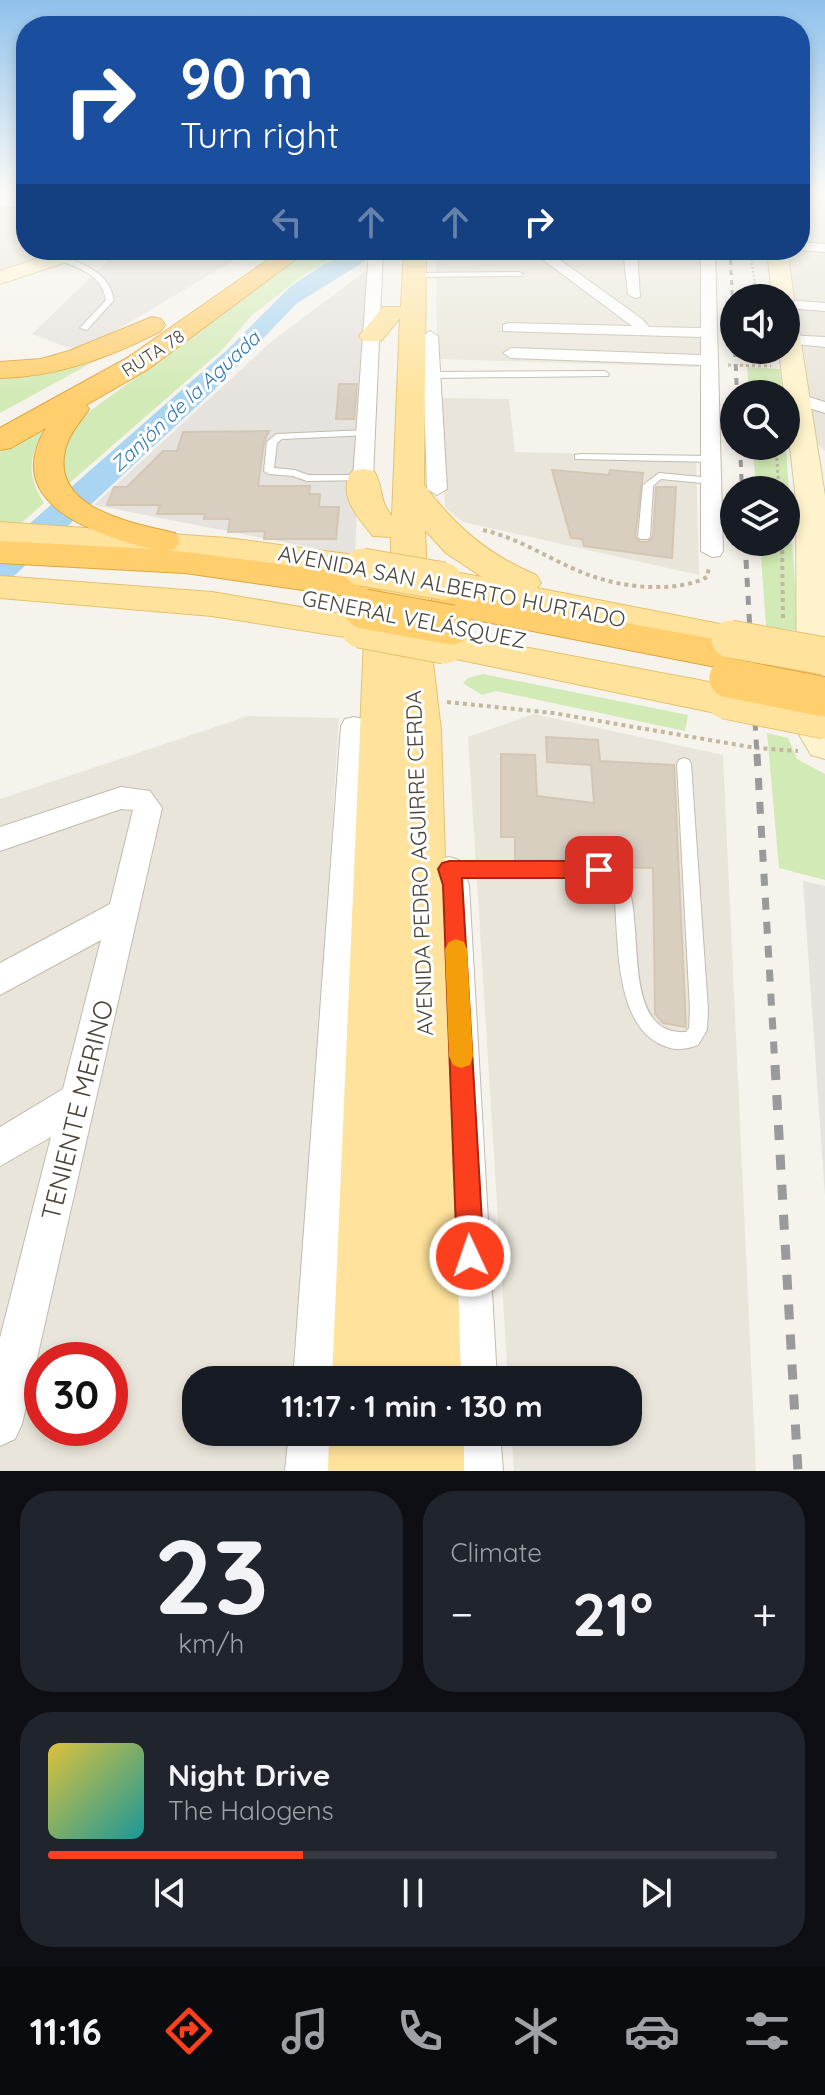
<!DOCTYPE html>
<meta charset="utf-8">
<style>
:root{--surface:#171b24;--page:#20242c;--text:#f1f3f6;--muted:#9ea1a6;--line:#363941;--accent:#fc3f1d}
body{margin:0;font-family:Quicksand,sans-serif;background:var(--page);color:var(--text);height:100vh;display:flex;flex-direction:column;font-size:30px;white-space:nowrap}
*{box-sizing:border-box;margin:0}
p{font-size:26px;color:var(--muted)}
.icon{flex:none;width:44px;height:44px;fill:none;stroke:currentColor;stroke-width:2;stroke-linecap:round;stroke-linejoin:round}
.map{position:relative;height:1471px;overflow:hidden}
.panel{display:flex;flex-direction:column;gap:20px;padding:20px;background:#0d0f14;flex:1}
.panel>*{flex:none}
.guide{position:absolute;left:16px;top:16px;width:794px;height:244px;border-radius:32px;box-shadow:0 4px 12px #0003;background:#1a4fa0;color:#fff;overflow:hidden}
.controls{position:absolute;left:720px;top:284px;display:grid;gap:16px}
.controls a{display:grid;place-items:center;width:80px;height:80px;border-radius:50%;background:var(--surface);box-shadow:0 4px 12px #0003;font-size:40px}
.speed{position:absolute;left:24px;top:1342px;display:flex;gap:16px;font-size:40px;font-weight:700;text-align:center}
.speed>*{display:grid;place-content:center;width:104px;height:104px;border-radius:50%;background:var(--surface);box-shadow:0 4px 12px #0003;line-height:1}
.speed .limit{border:12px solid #d22;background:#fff;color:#111}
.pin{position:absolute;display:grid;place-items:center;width:68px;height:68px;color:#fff;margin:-34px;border-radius:16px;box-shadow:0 4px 12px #0006}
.me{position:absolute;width:88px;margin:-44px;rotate:357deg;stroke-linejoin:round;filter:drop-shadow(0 0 6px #0008)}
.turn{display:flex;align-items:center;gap:28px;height:168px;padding:0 32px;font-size:36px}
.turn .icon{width:104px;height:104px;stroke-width:2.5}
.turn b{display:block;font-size:56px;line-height:68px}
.lanes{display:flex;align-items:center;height:76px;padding:0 32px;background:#0003;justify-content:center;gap:40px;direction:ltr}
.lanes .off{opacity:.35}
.big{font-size:60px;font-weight:800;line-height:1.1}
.panel .card{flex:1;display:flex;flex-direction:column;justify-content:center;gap:12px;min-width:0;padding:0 28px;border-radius:32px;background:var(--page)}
.panel .dial{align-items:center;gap:0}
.dial b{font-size:104px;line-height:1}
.song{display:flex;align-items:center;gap:24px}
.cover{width:96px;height:96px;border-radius:12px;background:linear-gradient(135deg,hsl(50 70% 55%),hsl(180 70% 35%))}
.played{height:8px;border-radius:4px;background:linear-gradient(90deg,var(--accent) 35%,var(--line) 35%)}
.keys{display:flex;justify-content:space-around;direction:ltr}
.heat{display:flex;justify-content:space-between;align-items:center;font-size:44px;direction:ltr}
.panel .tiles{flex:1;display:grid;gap:20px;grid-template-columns:1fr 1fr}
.card:last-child{grid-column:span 2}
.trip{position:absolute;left:182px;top:1366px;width:460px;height:80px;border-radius:32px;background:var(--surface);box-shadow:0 4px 12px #0003;font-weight:800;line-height:80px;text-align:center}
.tab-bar{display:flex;height:128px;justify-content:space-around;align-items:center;background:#090b0e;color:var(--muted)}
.tab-bar .icon{width:56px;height:56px}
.tab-bar .active{color:var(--accent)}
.tab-bar b{font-size:36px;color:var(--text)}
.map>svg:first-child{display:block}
.residential{fill:#eae5da;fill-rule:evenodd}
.industrial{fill:#e6e2dd}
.green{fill:#d2eab5}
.water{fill:#a9d4f2}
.building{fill:#d8cfc1;stroke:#d3c7b4;stroke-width:2}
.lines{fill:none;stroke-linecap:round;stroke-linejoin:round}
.lane-casing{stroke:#c2bbae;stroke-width:2}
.street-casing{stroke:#c2bbae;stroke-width:2}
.secondary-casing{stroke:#d6c79b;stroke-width:2}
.primary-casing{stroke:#e6c16a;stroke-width:2}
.highway-casing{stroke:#e0a43c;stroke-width:2}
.path-far2{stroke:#c4b79f;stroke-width:2;stroke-dasharray:2 2;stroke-linecap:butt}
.path-far1{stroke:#c4b79f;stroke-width:3;stroke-dasharray:3 3;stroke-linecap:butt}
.path{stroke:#c4b79f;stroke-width:4;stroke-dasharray:4 4;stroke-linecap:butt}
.lane{fill:#fff;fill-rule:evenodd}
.street{fill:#fff;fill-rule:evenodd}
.secondary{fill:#fff3cd;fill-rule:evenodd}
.primary{fill:#ffe39c;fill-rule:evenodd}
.highway{fill:#ffcf6e;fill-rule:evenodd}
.rail-far4{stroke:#9a9a9a;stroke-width:3;stroke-dasharray:5 5;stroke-linecap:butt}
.rail-far3{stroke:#9a9a9a;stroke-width:4;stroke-dasharray:7 7;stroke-linecap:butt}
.rail-far2{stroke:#9a9a9a;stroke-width:5;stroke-dasharray:9 9;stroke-linecap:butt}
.rail-far1{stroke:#9a9a9a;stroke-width:7;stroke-dasharray:12 12;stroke-linecap:butt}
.rail{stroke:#9a9a9a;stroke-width:9;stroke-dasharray:15 15;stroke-linecap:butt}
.primary-bridge-casing{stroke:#e6c16a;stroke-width:39;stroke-linecap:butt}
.highway-bridge-casing{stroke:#e0a43c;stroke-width:41;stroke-linecap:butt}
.primary-bridge{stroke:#ffe39c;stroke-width:37}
.highway-bridge{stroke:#ffcf6e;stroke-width:39}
.route{fill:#fc3f1d;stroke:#a42913;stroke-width:2}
.slow{fill:#f59e0b}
.labels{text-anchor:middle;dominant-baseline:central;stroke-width:6;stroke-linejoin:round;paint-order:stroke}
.far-street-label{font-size:18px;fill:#4b4439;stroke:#fff}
.far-water-label{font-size:20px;font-style:italic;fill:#2e7ab2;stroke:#fff}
.street-label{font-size:22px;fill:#4b4439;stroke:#fff}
.near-street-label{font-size:26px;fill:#4b4439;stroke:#fff}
</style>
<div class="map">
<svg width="825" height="1471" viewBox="0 0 825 1471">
<rect width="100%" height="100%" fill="#f6f3ec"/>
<path class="residential" d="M0 193H26V250H68L0 273Z
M800 193H825V451L809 436 785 250H800Z
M436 250H714L717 362 696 367 437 359Z
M440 398 509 399 515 452 696 457 699 575 463 522 445 507Z
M534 714 723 755 756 1471H514L511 1432H628V1380H508L468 737Z
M248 716 339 718 297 1380H196V1432H294L292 1471H0V799ZM42 1360H110V1428H42Z"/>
<path class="industrial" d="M119 250H251L80 352 32 334Z
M367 270 355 556 94 505 272 341Z
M803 881 825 886V1196Z"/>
<path class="green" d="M310 250H346L304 275 252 315 222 350 58 493 67 428Z
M110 353 0 413V376Z
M747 367 780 369 782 394H749Z
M44 430C28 457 27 476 44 503L17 527 0 525V452Z
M753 446H786L798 631 766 626 760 542H786V490H756Z
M483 674 688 715 685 731 496 691 482 695 463 683 468 678Z
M767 733 788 738 797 759 825 774V880L779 868Z"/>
<path class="water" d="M356 250H392L365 261 296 304 212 392 0 589V553L28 525 227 350 291 286 324 264Z"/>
<path class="building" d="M339 384H357L354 419H336Z
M269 431 264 442 258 486H310L309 494H320L319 507H339L336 539H264L265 531 228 532 230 519H204L205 514H157L160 505H107L114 487H127L163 451H177L183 432Z
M552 470 609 475 610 470 643 473 635 537 640 542H648L653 537 656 487H676L672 558 584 546 582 539 571 538Z
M546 737 598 740 600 761 674 765 686 1027 663 1023 655 1014 653 868 614 867 592 859 515 860V837H501V754L535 755 537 796 594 803 591 765 547 762Z"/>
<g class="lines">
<defs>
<path id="lane" d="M61 256C85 264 109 273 114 300L87 330 80 328 106 300C102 275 79 268 58 260L57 258Z
M519 272 523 274 522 276 414 277 410 275 414 273Z
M605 371 609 374 608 376 432 378 428 375 432 372Z
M366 430 371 433 369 435 282 439 277 443 274 468 295 470 308 475H363L368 478 367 480 307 481 293 476 269 474 264 471 267 442 276 434Z
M579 454 713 456 718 459 713 462 575 459V455Z
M659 473 712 478 717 481 712 484 661 479 653 486 650 537 648 539H640L638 537 643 485Z
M684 758 689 760 691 764 708 1010 707 1030 698 1045C685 1050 675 1051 662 1045 613 1024 619 937 614 891L611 885 597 877 449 876 443 874 441 869 443 864 449 862C486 863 523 863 559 863 573 863 590 860 602 864 608 866 614 870 618 873 653 895 612 1037 686 1032L689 1028 690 1010 677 764 679 760Z"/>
<path id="street" d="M0 198 26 199V207L0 206Z
M800 242 825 244V252L800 250Z
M369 250H383L373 478 363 484 353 478Z
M530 250H546L642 319 649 327 701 328V255L668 254 661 250H715L723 551 720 556 712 557 701 551V365L511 358 503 353 511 348 701 355V337L503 331V325L508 323 632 326Z
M623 250H637L640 297 635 298 628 294Z
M786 300 825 303V311L786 308Z
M430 331 438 336 447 489 437 495 427 489 422 336Z
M786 335 825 337V347L786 343Z
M796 393 825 402V413L790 402 787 398 790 394Z
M354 717 363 719 367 726 335 1380H293L341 726 345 719Z
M121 787 150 791 162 808 22 1424 15 1439 0 1446V1338L51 1137 0 1166V1127L63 1089 101 940 0 995V963L110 904 133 810 121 809 0 851V827Z
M449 857 459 860 469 885 497 1380H455L439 885 434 869 439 860Z
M289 1432H333L331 1471H285Z
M456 1432H500L503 1471H457Z"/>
<path id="secondary" d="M64 250H94L91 254 0 284V271Z
M767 250H787L794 298 791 303 786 304V298H772Z
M786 311 797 318 825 496V759L811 755 797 731 796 500 779 350H786Z"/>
<path id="primary" d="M404 250H426L424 485C456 527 487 554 536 575L541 583 537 588 730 626 743 630 749 639 743 648 730 652 443 592 430 589 427 584 431 637 445 632 725 685 739 690 745 700 739 710 725 715 432 654 441 731 461 1380H332L364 640 212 616 0 598V576L212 592 365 618 366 595 371 587 384 583 391 585V537L373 536C359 519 336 494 352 471L363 469 374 471C384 487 378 500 392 516L400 318 381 341H363L359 336 383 307H401ZM425 530 446 553 482 577 443 570 430 573 427 579Z
M0 522 227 538 362 556 374 559 379 567 374 575 362 578 227 559 0 542Z
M329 1432H464V1471H328Z"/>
<path id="highway" d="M282 250H308L147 370 86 405 89 409C82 419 73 430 68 441 43 507 128 522 175 533L180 541 175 549 169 550 366 575 379 579 385 587 379 595 366 599 185 573 0 563V541L152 549C96 535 0 504 46 428L11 448 0 450V428L127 358Z
M152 317 161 319 165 325 161 331C110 357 58 377 0 378V362L41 359 69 351Z
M449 591 731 642 745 646 751 656 745 666 731 670 435 612 430 603 435 594Z"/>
</defs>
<use href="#lane" class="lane-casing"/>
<use href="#street" class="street-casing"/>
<use href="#secondary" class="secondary-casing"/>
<use href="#primary" class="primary-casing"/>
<use href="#highway" class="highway-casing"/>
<path class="path-far2" d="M727 251H758
M750 251 757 298"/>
<path class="path-far1" d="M728 365 771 366
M776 446 779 490"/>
<path class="path" d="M483 530C523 539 554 563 592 576 625 588 676 593 707 577L709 567
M782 542 783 618
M447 702 553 713 756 748 798 751"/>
<use href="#lane" class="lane"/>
<use href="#street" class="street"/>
<use href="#secondary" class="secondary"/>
<use href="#primary" class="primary"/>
<use href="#highway" class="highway"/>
<path class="rail-far4" d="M730 250 734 330"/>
<path class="rail-far3" d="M735 350 737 394
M740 446 742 490"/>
<path class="rail-far2" d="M745 542 757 756"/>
<path class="rail-far1" d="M757 754 775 1067"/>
<path class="rail" d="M775 1065 798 1471"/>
<defs>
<path id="primary-bridge" d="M362 567 443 581
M360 629 445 645
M730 639 825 656
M725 700 825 720"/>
<path id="highway-bridge" d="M364 609 452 625
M729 678 825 697"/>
</defs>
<use href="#primary-bridge" class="primary-bridge-casing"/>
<use href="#highway-bridge" class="highway-bridge-casing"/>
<use href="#primary-bridge" class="primary-bridge"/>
<use href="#highway-bridge" class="highway-bridge"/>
</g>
<linearGradient id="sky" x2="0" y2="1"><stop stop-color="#8fc1ec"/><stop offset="0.48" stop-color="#fbfaf6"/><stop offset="1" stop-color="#fbfaf6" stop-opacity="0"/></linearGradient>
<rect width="825" height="399" fill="url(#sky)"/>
<path class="route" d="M449 861H599L606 863 610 870 606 876 599 878H462L484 1256 480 1266 470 1270 461 1266 457 1256 443 885 438 869 442 863Z"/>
<path class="slow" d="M456 939 464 942 467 949 473 1056 470 1065 461 1068 453 1065 449 1056 445 949 449 942Z"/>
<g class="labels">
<g class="far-street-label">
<text transform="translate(153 353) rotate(-33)">RUTA 78</text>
</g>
<g class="far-water-label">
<text transform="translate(185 401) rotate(-43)">Zanjón de la Aguada</text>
</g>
<g class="street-label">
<text transform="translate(452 586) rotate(11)">AVENIDA SAN ALBERTO HURTADO</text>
<text transform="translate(414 619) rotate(11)">GENERAL VELÁSQUEZ</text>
<text transform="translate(419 863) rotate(-92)">AVENIDA PEDRO AGUIRRE CERDA</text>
</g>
<g class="near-street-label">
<text transform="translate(77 1110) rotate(-76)">TENIENTE MERINO</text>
</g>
</g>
</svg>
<div class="controls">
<a><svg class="icon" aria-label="sound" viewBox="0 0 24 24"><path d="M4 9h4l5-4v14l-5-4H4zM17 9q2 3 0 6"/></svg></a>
<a><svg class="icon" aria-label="search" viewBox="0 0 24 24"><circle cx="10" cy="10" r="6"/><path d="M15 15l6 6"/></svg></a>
<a><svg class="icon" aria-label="layers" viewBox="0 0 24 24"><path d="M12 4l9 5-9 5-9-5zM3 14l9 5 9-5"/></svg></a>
</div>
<div class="speed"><div class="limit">30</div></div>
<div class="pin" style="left:599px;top:870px;background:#d93025"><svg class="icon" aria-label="arrive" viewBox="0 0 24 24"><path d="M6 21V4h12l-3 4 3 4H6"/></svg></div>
<svg class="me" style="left:470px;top:1256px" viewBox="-20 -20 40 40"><circle r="17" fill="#fc3f1d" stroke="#fff" stroke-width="3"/><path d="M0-11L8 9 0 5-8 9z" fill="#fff"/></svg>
<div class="trip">11:17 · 1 min · 130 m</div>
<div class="guide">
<div class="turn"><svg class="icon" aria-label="right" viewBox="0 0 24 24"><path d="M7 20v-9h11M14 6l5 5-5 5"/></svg><div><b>90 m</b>Turn right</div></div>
<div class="lanes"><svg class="icon off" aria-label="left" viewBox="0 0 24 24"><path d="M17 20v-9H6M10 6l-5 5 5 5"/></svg><svg class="icon off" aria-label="ahead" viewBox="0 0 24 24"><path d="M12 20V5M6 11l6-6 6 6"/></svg><svg class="icon off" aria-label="ahead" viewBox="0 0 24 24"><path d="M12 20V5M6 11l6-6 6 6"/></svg><svg class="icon" aria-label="right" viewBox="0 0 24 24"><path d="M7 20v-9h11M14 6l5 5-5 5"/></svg></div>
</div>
</div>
<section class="panel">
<div class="tiles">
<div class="card dial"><b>23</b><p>km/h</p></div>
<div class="card"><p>Climate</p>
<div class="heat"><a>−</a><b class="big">21°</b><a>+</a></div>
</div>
<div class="card">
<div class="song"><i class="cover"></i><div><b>Night Drive</b><p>The Halogens</p></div></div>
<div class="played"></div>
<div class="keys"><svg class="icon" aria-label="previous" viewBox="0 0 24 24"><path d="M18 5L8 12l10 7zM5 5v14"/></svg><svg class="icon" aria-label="pause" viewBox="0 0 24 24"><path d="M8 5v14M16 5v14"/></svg><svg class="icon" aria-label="next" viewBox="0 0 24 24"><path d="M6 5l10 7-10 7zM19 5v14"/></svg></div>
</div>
</div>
</section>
<nav class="tab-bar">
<b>11:16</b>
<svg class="icon active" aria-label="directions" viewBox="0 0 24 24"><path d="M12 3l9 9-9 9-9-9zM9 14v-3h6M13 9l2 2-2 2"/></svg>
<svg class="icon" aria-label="music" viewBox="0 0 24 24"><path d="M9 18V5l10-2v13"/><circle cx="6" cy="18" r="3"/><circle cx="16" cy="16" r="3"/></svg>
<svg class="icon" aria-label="phone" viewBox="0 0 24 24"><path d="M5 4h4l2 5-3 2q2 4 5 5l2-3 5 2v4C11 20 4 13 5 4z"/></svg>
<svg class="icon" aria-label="climate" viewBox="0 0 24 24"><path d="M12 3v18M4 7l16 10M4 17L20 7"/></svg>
<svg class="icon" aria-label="car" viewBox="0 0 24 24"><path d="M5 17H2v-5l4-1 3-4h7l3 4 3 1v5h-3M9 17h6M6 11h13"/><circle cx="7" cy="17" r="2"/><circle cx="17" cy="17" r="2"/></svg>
<svg class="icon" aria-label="filters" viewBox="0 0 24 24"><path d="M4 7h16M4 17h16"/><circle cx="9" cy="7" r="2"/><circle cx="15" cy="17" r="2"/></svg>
</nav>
